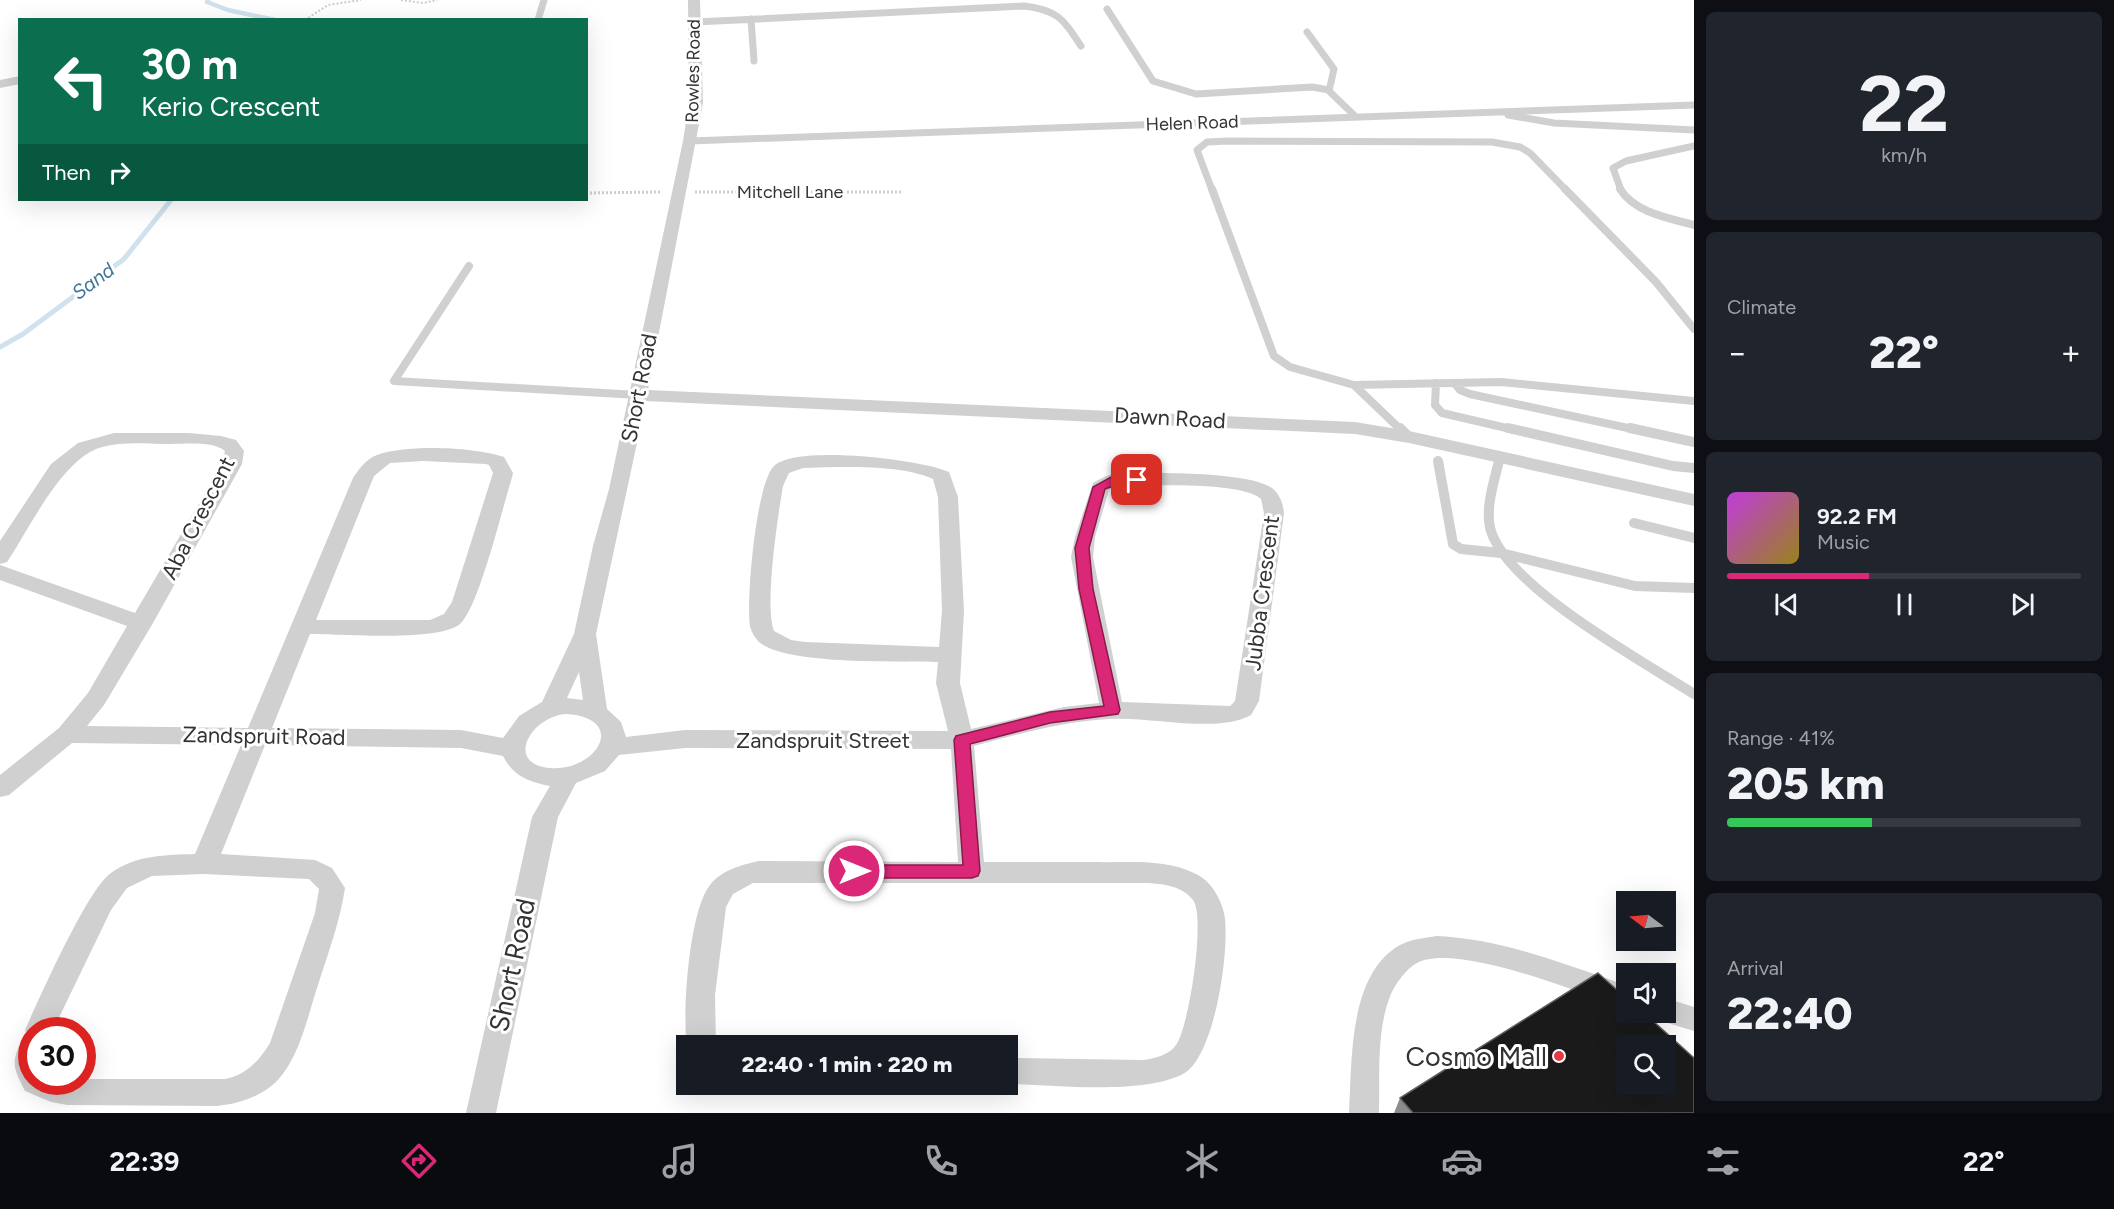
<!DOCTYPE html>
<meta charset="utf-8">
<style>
:root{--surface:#171b24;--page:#20242c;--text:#f1f3f6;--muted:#9ea1a6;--line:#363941;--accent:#db2777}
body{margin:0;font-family:Figtree,sans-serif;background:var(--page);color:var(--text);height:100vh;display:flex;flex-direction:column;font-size:22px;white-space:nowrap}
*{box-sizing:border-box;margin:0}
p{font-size:20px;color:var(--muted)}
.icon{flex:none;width:33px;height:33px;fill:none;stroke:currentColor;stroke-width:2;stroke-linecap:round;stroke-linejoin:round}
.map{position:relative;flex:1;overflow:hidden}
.side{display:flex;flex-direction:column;gap:12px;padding:12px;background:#0d0f14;width:420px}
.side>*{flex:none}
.hud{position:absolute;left:18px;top:18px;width:570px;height:183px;border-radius:0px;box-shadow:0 6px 24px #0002;background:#0b6e4f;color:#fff;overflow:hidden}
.needle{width:39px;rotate:286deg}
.fabs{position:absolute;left:1616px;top:891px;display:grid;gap:12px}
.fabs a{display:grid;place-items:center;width:60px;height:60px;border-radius:0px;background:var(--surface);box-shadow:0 6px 24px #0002;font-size:30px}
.speed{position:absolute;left:18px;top:1017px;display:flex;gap:12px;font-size:30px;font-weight:700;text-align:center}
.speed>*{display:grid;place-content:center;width:78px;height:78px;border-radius:50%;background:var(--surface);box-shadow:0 6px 24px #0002;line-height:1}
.speed .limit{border:9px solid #d22;background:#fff;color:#111}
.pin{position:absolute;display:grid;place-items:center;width:51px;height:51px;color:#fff;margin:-26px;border-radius:12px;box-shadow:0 3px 9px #0006}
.me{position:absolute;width:66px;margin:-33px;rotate:90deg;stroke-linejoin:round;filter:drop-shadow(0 0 4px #0008)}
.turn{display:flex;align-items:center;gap:21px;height:126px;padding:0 24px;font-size:27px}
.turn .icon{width:78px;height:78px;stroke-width:2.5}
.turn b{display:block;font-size:42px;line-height:51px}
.then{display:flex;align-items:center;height:57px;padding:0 24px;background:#0003;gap:12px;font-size:22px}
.big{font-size:45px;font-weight:800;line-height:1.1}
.side .tile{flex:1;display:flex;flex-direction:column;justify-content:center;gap:9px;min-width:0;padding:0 21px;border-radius:9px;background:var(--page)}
.side .dial{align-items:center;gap:0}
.dial b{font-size:78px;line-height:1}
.song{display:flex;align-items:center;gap:18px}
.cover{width:72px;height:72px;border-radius:9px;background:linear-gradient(135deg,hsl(290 70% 55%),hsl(50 70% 35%))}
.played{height:6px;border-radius:3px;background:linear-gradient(90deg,var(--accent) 40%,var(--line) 40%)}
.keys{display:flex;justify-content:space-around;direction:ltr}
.heat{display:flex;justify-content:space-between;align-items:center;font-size:33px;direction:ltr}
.charge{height:9px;border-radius:4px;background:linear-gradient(90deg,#34c759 41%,var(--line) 0)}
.trip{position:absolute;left:676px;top:1035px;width:342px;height:60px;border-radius:0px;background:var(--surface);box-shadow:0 6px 24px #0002;font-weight:800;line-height:60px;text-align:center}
.menu{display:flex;height:96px;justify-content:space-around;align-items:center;background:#090b0e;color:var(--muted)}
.menu .icon{width:42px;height:42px}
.menu .current{color:var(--accent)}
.menu b{font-size:27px;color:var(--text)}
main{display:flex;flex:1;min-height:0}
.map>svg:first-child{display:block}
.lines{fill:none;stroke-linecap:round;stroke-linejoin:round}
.stream-far1{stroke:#cfe2ee;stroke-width:4.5}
.stream{stroke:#cfe2ee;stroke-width:5}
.path-far1{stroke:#cdcdcd;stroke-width:2;stroke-dasharray:2 2;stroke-linecap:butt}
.path{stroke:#cdcdcd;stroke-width:3;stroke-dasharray:2 2;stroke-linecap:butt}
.service-far2{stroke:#d0d0d0;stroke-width:7}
.service-far1{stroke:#d0d0d0;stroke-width:8}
.service{stroke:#d0d0d0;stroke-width:10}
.minor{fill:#d0d0d0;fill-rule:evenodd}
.wall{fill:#8c8c8c}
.building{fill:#1a1a1a;stroke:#5f5f5f;stroke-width:1.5;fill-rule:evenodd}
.route{fill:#db2777;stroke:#8e194d;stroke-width:1.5}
.poi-dot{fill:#e63946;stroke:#fff;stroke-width:2}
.labels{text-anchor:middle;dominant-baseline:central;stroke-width:6;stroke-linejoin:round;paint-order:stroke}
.far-street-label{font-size:18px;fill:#333;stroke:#fff}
.far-water-label{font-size:20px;font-style:italic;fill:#3f7597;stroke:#fff}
.street-label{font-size:22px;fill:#333;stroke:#fff}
.near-street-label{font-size:27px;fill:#333;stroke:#fff}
.near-poi-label{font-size:27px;fill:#333;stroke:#fff;text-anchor:end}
</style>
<main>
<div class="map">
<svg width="1694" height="1113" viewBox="0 0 1694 1113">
<rect width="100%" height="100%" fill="#fff"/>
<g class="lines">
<path class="stream-far1" d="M208 0 207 2 228 10 275 20"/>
<path class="stream" d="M0 347 23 334 124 259 171 200"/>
<path class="path-far1" d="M401 0 423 3 437 0
M305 20 328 5 361 0"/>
<path class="path" d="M695 192H901
M586 193 661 192"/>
<path class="service-far2" d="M1107 9 1153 81 1196 94 1312 87 1329 90
M751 19 754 61
M538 20 544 0
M695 22 1024 6C1058 10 1063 19 1081 46
M1307 32 1334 69 1329 91 1356 117
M1508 115 1554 123 1694 130
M690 141 1694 105
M1212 190 1197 150 1207 142 1228 141 1492 142 1520 147 1530 153 1566 190
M1621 190 1613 168 1626 161 1694 146"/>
<path class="service-far1" d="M1212 189 1274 356 1290 367 1354 385 1401 430
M1565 189 1656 282 1694 329
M1620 189C1635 213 1669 218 1694 225
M469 266 394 381 638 395
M1436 383 1435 405 1442 413 1515 430
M1454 383 1460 390 1470 394 1637 430
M1354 385 1501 382 1694 401"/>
<path class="service" d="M1400 428 1409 437
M1508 428 1673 466 1694 468
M1630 428 1694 442
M1500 457C1495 479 1483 511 1492 534 1513 590 1642 661 1694 694
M1438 461 1453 544 1461 549 1501 553 1635 586 1694 588
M1634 523 1694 538"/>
<path class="minor" d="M688 0H700L703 103 648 390 1355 422 1409 431 1694 494V506L1409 443 1355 434 646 401 596 634 607 709 621 722 626 737 685 730 948 731 936 683 938 662C899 661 785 665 759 642 755 638 751 631 750 626 746 601 756 480 775 465 799 445 920 459 949 472L958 497 964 611 960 683 971 729 1064 707 1099 703 1071 557 1075 537 1093 483C1100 479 1106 475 1115 474 1145 472 1249 471 1272 488 1280 494 1283 504 1284 513L1259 701 1251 715C1218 734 1149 716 1110 719 1064 721 1019 734 974 746L984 862C1021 862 1057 862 1093 862 1127 863 1165 858 1196 874 1211 881 1220 897 1224 913 1231 945 1215 1058 1183 1074 1143 1095 1055 1085 1008 1084V1058L1144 1060C1156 1058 1169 1055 1176 1045 1189 1027 1206 917 1193 900 1182 886 1164 884 1147 883H753L733 894 726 907 715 995 716 1046H687C682 1013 689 911 710 885 722 870 741 865 759 861L958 862 951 749 685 748 619 755 605 771 576 783 558 817 496 1113H466L532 817 550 786C529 782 513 776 503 756L461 748 265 745 221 854 315 860 332 868 345 888C340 922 328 953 318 985 307 1018 300 1057 276 1082 260 1097 238 1104 217 1106L67 1105 51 1102 25 1091C14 1069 10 1064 22 1040L28 1038 25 1030C39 999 88 888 111 873 136 855 165 855 195 854L241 745 72 743 9 795 0 797V775L59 728 88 693 127 626 0 580V565L135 613 222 464 225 451C213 441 186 444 171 444 150 444 123 441 102 447 62 458 30 528 7 562L0 564V541L51 464 78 443 114 433H189L221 436 236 440 244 451 242 464 153 623 104 705 87 726 248 728 353 478C359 469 366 459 377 455 406 444 474 447 504 457L513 473 511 481C502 509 479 607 460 624 439 642 340 634 310 634L272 728 461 730 503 738 519 716 542 702 574 634 593 546 609 489 683 141 689 103ZM423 461 486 464 489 465 493 473 452 602 444 614 430 620H316L374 476 390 463ZM803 468C841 467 900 464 933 479L938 497 942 611 939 647 805 642 791 640 774 631C764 606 778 515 783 486L789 473ZM1117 486C1147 486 1240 481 1261 499L1264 513 1235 701 1230 706 1122 702 1093 557 1095 537 1109 490ZM579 672 583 700 567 698ZM567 714C629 719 596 772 550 768 503 764 532 715 567 714ZM204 874 309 879 319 889 315 913 270 1043C259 1061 246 1075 225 1079H82V1082H32V1030H53L111 910 127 888 152 876Z
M20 76V84L0 88V80Z
M1437 936C1503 939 1564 964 1626 985V1009C1584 994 1456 942 1417 963 1406 969 1396 983 1391 994 1376 1030 1380 1075 1379 1113H1349C1352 1062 1348 974 1400 945 1412 939 1424 938 1437 936Z
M1665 998 1694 1007V1031L1655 1019 1652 1012H1665Z"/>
</g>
<path class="wall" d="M1400 1098 1694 1113H1394Z"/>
<path class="building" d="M1598 973 1626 998V1012H1643L1694 1058V1113H1413L1400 1098ZM1626 1046H1665V1084H1626Z"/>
<path class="route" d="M1113 476H1137L1143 480C1134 487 1118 483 1105 489L1089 548 1093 589 1120 710 1118 714 1050 723 970 744 980 871 978 876 972 878H854L847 876 845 871 847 866 854 865H963L954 740 956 736 1050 712 1104 706 1079 589 1075 548 1093 487Z"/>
<circle class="poi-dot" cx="1559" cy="1056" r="6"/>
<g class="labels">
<g class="far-street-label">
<text transform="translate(693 71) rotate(-89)">Rowles Road</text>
<text transform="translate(1192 123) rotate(-2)">Helen Road</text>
<text x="790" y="192">Mitchell Lane</text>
</g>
<g class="far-water-label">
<text transform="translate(93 281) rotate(-36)">Sand</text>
</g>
<g class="street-label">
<text transform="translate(639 388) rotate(-79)">Short Road</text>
<text transform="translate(1170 418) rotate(3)">Dawn Road</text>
<text transform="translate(198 518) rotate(-63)">Aba Crescent</text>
<text transform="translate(1262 593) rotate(-83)">Jubba Crescent</text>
<text transform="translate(264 736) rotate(1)">Zandspruit Road</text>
<text x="823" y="740">Zandspruit Street</text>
</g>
<g class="near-street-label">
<text transform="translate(512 965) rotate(-78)">Short Road</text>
</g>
<g class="near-poi-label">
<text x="1547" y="1056">Cosmo Mall</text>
</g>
</g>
</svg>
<div class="fabs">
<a><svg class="needle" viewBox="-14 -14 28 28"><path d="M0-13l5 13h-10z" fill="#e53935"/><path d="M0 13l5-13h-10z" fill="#9ea1a6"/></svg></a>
<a><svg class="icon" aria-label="sound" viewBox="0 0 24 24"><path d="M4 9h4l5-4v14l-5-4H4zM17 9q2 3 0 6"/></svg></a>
<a><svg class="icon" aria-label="search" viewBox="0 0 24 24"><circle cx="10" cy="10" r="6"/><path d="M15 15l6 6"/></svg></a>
</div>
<div class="speed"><div class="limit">30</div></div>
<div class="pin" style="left:1137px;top:480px;background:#d93025"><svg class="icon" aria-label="arrive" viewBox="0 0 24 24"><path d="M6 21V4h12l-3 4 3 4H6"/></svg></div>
<svg class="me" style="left:854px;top:871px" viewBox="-20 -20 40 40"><circle r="17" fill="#db2777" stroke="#fff" stroke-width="3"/><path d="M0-11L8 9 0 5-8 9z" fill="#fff"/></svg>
<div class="trip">22:40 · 1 min · 220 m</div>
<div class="hud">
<div class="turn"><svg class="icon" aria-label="left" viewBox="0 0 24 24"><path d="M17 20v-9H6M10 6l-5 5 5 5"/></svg><div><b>30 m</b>Kerio Crescent</div></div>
<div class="then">Then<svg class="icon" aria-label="right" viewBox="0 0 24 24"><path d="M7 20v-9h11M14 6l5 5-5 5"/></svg></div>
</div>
</div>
<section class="side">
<div class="tile dial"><b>22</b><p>km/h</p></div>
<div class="tile"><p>Climate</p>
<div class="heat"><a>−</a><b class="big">22°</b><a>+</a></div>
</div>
<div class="tile">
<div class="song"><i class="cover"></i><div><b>92.2 FM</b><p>Music</p></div></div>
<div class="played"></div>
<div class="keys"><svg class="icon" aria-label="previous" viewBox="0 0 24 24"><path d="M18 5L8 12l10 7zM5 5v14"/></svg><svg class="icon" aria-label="pause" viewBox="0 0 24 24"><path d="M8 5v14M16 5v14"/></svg><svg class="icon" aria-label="next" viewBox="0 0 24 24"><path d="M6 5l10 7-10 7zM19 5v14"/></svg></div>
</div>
<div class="tile"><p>Range · 41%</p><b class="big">205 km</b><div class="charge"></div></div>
<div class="tile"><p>Arrival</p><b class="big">22:40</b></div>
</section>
</main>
<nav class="menu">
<b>22:39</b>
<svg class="icon current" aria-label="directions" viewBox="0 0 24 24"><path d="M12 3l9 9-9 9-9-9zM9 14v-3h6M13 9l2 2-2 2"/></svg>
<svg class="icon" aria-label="music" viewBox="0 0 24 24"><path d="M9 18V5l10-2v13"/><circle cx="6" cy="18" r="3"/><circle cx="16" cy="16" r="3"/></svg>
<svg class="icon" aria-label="phone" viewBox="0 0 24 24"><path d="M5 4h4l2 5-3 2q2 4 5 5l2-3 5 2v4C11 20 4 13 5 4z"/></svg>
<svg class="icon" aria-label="climate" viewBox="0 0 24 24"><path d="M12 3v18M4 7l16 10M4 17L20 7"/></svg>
<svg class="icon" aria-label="car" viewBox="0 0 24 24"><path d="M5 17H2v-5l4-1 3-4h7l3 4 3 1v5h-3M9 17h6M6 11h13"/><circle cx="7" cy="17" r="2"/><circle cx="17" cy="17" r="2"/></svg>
<svg class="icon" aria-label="filters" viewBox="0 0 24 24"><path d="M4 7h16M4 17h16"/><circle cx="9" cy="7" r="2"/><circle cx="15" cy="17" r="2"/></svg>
<b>22°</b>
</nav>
